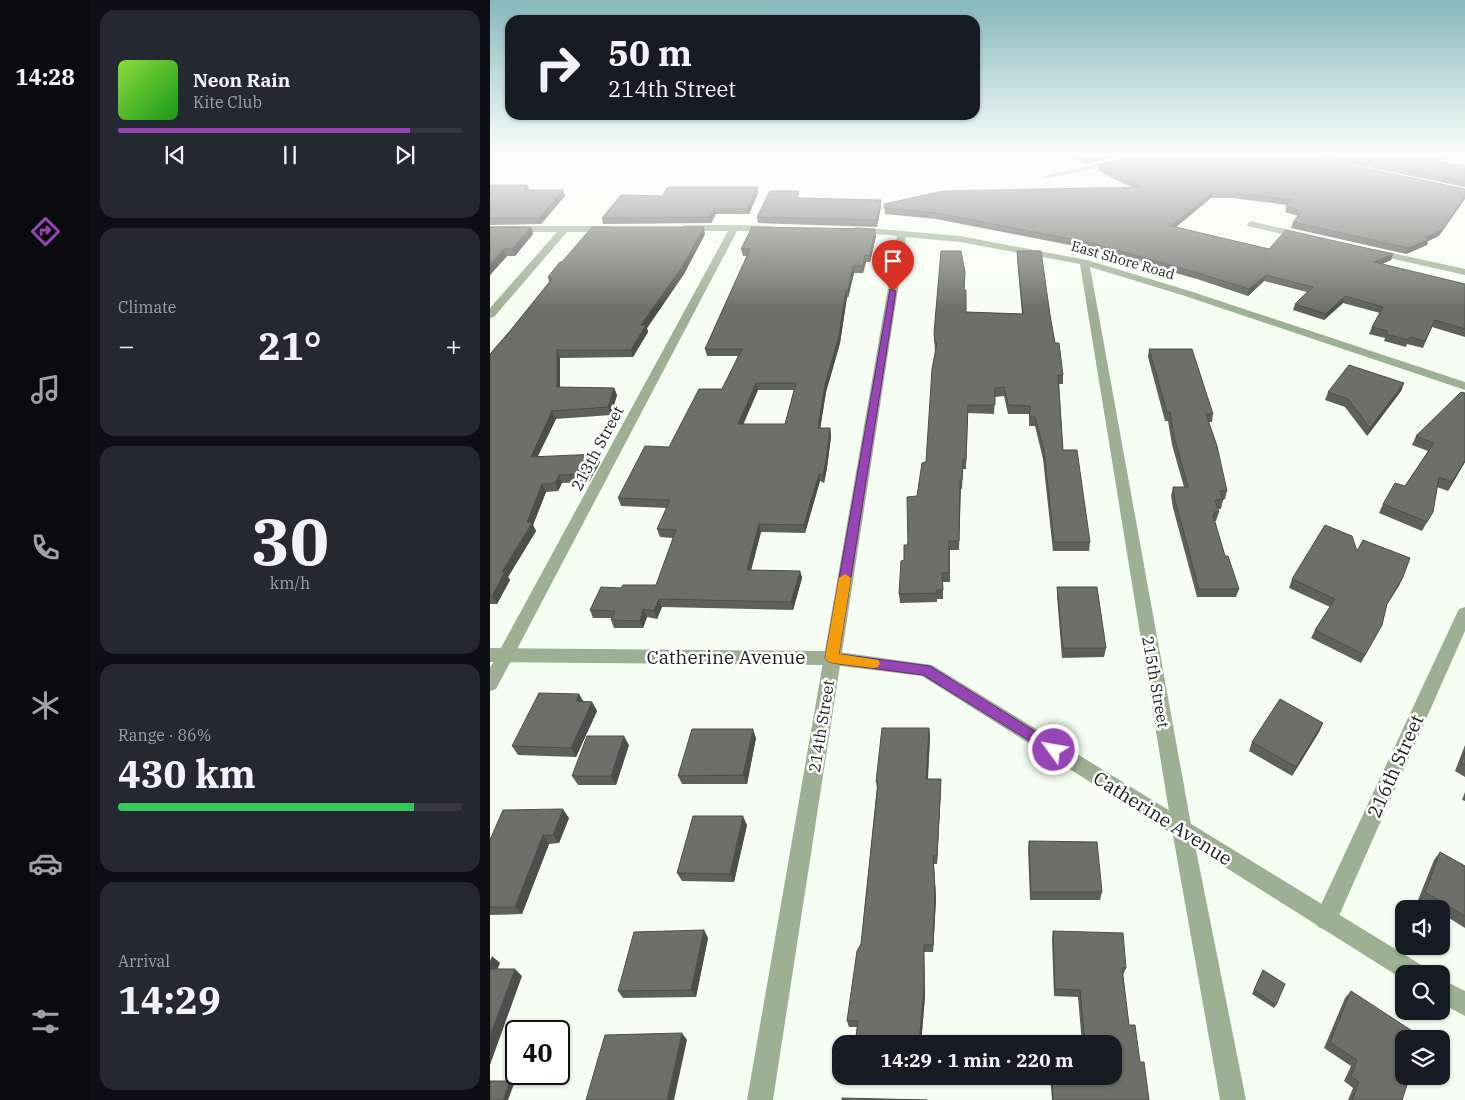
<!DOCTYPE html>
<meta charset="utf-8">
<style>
:root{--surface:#171b24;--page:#242831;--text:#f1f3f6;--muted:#9ea1a6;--line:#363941;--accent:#9545b4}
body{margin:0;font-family:"IBM Plex Serif",serif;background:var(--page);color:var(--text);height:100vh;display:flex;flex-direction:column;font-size:19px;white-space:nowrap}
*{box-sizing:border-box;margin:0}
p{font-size:16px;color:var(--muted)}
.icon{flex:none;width:28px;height:28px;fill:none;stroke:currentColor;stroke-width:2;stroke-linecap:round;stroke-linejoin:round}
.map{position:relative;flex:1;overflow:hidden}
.sheet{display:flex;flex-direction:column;gap:10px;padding:10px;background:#0d0f14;width:400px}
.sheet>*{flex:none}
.top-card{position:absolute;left:15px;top:15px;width:475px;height:105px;border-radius:15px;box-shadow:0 1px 4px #0004;background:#171b24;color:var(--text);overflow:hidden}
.fabs{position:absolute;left:905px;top:900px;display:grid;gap:10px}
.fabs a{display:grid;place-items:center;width:55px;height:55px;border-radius:10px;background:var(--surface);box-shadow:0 1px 4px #0004;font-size:25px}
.speed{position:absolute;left:15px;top:1020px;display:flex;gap:10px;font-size:25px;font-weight:700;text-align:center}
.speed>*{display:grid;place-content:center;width:65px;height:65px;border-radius:50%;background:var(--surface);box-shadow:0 1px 4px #0004;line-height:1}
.speed .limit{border:2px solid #111;border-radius:8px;background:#fff;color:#111}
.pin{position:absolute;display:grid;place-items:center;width:42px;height:42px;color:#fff;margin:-51px -21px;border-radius:50% 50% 50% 0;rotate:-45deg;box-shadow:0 0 5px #0007}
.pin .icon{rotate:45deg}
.me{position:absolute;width:55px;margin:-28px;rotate:302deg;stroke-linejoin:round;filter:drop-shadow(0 0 4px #0008)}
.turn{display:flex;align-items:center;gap:18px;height:105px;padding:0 20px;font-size:22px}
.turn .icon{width:65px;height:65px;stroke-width:2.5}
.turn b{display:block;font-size:35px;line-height:42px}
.big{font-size:38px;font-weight:800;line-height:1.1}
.sheet .tile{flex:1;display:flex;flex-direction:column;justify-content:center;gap:8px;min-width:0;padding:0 18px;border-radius:15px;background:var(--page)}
.sheet .dial{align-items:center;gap:0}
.dial b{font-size:65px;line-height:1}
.song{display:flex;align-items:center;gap:15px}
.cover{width:60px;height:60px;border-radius:8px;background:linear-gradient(135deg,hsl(90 70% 55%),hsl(120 70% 35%))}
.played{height:5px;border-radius:2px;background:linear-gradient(90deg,var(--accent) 85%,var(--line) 85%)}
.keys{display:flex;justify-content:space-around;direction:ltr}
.heat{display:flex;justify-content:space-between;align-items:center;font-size:28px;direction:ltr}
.charge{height:8px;border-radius:4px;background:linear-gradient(90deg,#34c759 86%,var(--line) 0)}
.trip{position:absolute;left:342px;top:1035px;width:290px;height:50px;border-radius:15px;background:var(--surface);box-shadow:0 1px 4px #0004;font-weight:800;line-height:50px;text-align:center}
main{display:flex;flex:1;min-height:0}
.menu{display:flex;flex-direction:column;width:90px;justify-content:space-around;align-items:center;background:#090b0e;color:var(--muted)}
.menu .icon{width:35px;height:35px}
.menu .active{color:var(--accent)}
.menu b{font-size:22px;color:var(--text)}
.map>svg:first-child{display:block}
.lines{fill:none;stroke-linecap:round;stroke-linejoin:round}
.minor{fill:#9db093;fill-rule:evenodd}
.tertiary{fill:#9db093;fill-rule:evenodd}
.wall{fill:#5c6159;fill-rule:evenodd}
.shaded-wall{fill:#4b4f49}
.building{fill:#6b7168;stroke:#4b4f49;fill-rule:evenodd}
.route{fill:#9545b4;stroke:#612d75}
.slow{fill:#f59e0b}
.labels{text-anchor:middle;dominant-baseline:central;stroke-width:5;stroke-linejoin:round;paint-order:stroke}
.far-street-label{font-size:14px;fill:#1a1d19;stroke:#fff}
.street-label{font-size:16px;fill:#1a1d19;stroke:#fff}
.near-street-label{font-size:19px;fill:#1a1d19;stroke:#fff}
</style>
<main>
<nav class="menu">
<b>14:28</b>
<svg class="icon active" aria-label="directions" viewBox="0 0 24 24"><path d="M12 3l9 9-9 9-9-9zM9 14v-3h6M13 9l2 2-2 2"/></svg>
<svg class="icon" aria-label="music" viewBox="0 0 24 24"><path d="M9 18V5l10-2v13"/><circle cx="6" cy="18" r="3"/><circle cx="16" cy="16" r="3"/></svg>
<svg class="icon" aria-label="phone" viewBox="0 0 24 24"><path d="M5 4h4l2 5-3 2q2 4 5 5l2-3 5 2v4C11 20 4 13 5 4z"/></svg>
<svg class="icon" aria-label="climate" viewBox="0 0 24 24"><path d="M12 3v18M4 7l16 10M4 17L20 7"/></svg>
<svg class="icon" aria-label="car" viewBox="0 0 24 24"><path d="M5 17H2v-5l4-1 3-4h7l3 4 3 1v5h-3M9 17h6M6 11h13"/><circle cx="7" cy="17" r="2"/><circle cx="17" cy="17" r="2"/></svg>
<svg class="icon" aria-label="filters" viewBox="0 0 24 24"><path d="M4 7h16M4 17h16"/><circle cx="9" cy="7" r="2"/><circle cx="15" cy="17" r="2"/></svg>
</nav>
<section class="sheet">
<div class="tile">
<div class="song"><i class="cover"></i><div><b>Neon Rain</b><p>Kite Club</p></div></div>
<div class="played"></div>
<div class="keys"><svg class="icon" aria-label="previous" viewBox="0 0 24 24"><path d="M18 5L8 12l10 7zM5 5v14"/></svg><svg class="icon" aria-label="pause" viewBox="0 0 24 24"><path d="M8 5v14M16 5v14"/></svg><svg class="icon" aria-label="next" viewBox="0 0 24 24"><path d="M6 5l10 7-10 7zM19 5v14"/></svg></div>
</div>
<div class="tile"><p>Climate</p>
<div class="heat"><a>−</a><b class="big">21°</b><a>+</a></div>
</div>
<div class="tile dial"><b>30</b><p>km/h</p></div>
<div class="tile"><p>Range · 86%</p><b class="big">430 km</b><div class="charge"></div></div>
<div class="tile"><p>Arrival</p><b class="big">14:29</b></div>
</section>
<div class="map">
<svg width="975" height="1100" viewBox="0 0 975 1100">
<rect width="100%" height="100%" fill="#f6fef3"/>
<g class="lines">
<path class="minor" d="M639 156H649L635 163 558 178 554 176Z
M761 221 816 234 818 236 813 239 758 226 757 224Z
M244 225 281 226 286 229 281 232 247 231 6 689 0 691V668L238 231H194L189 228 194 225Z
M0 226H121L126 229 121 232H77L4 317 0 318V308L67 232H0Z
M366 227 470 236 597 260 700 291 975 382V390L692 295 600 267 702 830 756 1100H730L682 830 590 264 470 242 416 237 283 1100H257L407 236 363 232 361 230Z
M884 249 975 269V275L881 254V250Z
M975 607V631L844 927 836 930 828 927 825 919 828 911 967 613 969 609Z"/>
<path class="tertiary" d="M0 648 342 651 442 665 933 966 936 974H914V980L432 676 342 665 0 662Z
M951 979 975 991V1016L951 1003Z"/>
</g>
<path class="wall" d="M579 156H630L595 164Z
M643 156 949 236 938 241 937 245 916 254 801 228 803 222 808 216 795 212 797 205 742 198H721L686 227 779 249 903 254 901 260 892 264 975 284V337L942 327 933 348 917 344 916 347 894 341 895 338 879 334 882 327 890 313 853 303 834 320 803 310 805 304 817 292 774 281 758 296 707 279 600 249 446 219 395 214 394 204 641 187 607 170 608 165 636 159Z
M824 156H965L948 161 975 166V187Z
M0 185H37L39 190 75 196 51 224 0 225Z
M267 187 268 193 259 214H226L221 223 113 224 112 218 172 196Z
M310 197V198L391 200V206L387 227 268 223 267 217Z
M0 227H41L43 234 25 256H17L0 275Z
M215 234 194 274 157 328 158 332 143 357 70 358V387L124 388 127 395 121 415 66 419 48 456 110 462 99 482 72 483 68 491 56 492 43 525 46 531 18 577 20 580 7 604H0V354L20 331 59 282 58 277Z
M386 236 380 262H376L373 273H364L358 298 357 297 350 343 336 392 330 428H340L341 436 337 468 334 483 330 481 315 533 271 532 261 570 310 571 312 578 303 610 172 607 167 619 157 617 153 628H124L121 620 122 618H103L100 610 131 588 166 585 183 538 170 537 167 529 177 508 131 506 128 498 179 447 232 389 248 356H217L215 349 257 256H253L251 249ZM268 390H304L295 424H253Z
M527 251 560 315 565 343 573 375V384H569L573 450 600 542 599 551H563L553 459 545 426H539V414H518L514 396 505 397 504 414 478 413 476 469H473L472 489H471L469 550H460V582H453V599H447V602L410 603 409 594 414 560 427 496 436 462 445 352 444 333 475 280 474 290 476 312 532 314 527 259Z
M659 349 723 414 722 422H719L737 491 735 499 733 500 731 509H727L729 512 726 521H724L735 556 749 589 746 597H707L683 508 681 496 683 487H694L682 445 678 421H675L658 357Z
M914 383 911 391 877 436 855 407 835 400 838 392Z
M975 393V462L958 491 947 487 943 512 932 531 889 513 893 504 915 486 938 451 922 445 926 436Z
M913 577 896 606 892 625 871 663 821 638 825 630 840 607 799 588 802 579Z
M567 587 616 648 614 657 572 658 567 596Z
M89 694 93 701 102 702 107 711 86 757 28 755 22 746Z
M833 723 829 732 802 776 759 751 762 742Z
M439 728 440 737 438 779H451V787L447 864H444L446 899 443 952H434L435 996 431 1044H365L367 1027H359L357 1021 371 944 387 788 386 782Z
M266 738 257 784H192L188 776Z
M139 745 126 785H88L82 776Z
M975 745V777L965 771Z
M975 792V801L972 800Z
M79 818 69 843 59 844 32 914 0 915V840Z
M257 825 244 882 192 881 187 873Z
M539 841 612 892 610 900H540L538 849Z
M950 852 975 866V928L951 913V909H943L928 900 944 860Z
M214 930 218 938 206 997 133 998 128 991Z
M563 931 636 968 633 975 639 1025 650 1062 659 1100H562L560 1076H624V1044H592L588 997 564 996 562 939Z
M773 970 786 1005 784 1008 762 994Z
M861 991 912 1100H858L863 1088 854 1081 861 1066 834 1048 855 998Z"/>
<path class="shaded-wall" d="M607 156H630L595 164 596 159Z
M949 156H965L935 165 937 160Z
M37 185 40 191 33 190Z
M267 187 268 193 259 214 257 209Z
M73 190 75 196 51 224 49 218Z
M723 192 721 198 680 232 681 226Z
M975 196V199L949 236 938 241 937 245 916 254 918 248 935 237Z
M391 200V206L387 227V220Z
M224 208 226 214 221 223 219 217Z
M41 227 43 234 25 256 22 249Z
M214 227 215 234 194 274 157 328 158 332 143 357 141 350 151 325Z
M385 229 386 236 380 262V256Z
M14 249 17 256 0 275V265Z
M903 254 901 260 881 269 884 262Z
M375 255 376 262 373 273V266Z
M363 266 364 273 358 298V291Z
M776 275 774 281 758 296 759 289Z
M356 291 357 297 350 343 336 392 329 436 328 428 335 384Z
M855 296 853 303 834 320 836 314Z
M67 350 70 358V395L67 387Z
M266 383 268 390 250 432 248 424Z
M914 383 911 391 877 436 880 428Z
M124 388 127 395 121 415 118 407Z
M62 411 66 419 44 464 41 457Z
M340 428 341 436 337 468 334 483 333 475Z
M107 454 110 462 99 482 96 474Z
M975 461V462L958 491 962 482Z
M329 474 330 481 315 533 314 525Z
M69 475 72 483 68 491 65 483Z
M52 484 56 492 43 525 46 531 18 577 20 580 7 604 2 596 12 572 37 522Z
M269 524 271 532 259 578 257 570Z
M310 571 312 578 303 610 301 602Z
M913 577 909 586 892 612 897 604Z
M169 599 172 607 167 619 164 611Z
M153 609 157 617 153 628 150 621Z
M89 694 94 703 86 701Z
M102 702 107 711 86 757 81 748Z
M833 723 829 732 802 776 806 767Z
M439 728 440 737 437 788 436 779Z
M263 729 266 738 257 784 253 775Z
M134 736 139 745 126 785 121 776Z
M451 779V787L447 864V856Z
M73 809 79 818 69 843 63 835Z
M253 816 257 825 244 882 240 874Z
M53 835 59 844 32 914 25 907Z
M443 856 446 899 443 952Z
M214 930 218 938 206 997 201 990Z
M434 945V952L435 996 431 1044H429Z
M2 956 10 963 5 976 0 971V961Z
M25 969 32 976 0 1065V1036Z
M192 1033 197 1040 184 1100H177Z
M20 1081 24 1084 18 1100H13Z"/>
<path class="building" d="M591 156H607L596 159Z
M643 156H819L975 189V196L952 230 935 237 939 239 918 248 803 222 812 211 796 206 802 200 743 192H723L681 226 779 249 796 230 903 254 884 262 975 284V329L945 320 935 341 920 337 918 340 896 334 898 331 882 327 893 307 855 296 836 314 805 304 823 287 776 275 759 289 708 273 601 243 446 213 394 208V204L453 191 653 187 608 165 636 159Z
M853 156H949L937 160 975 166V181Z
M0 185H37L33 190H73L49 218H0Z
M178 187H267L257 209 224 208 219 217 112 218 131 195 172 196Z
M280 191H309L307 198 391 200 387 220 267 217Z
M0 227H41L22 249H14L0 265Z
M102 227H214L192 267 151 325H156L141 350H67V387L124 388 118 407 62 411 41 457 107 454 96 474 69 475 65 483 52 484 37 522 42 523 12 572H15L2 596H0V354L20 331 62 279 58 277 70 262H72Z
M262 227 385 229 380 256 375 255 373 266H363L358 291H356L349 336 335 384 328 428H340L336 460 333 475 329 474 314 525 269 524 257 570 310 571 301 602 169 599 164 611 153 609 150 621 121 620 125 611 100 610 111 587 131 588 133 585H166L186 530 167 529 180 500 128 498 155 446 179 447 209 389H232L252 349H215L260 249H251ZM266 383H306L295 424H248Z
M451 251H471L475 272 474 290H476V312L533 314 527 251H551L560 315 565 343H569L573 375H568L573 450H587L600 542H564L554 450 545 417H540V406L518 405 514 387 505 388V405H478L476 460H473L472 480H470L469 541H459V573H452L453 590H447V593L409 594 411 561 414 560V545H418L417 497 427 496 432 463 436 462 442 369 447 343H445L444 333Z
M659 349H702L723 414H716L727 446 737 491H730L733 500H725L729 512H724L725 515H723L735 556H738L749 589H709L685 500 683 487H698L684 436 680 412H677Z
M859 365 914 383 880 428 858 399 838 392Z
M971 392 975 393V461L962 482 949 477 943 512 937 522 893 504 905 483 915 486 944 443 926 436Z
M835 525 862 536 867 551 873 540 920 558 913 577 897 604 892 625 875 655 825 630 845 599 802 579Z
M567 587H607L616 648H573Z
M49 693 89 694 86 701 102 702 81 748 22 746Z
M790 699 833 723 806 767 762 742Z
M392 728H439L436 779H451L447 856H443L445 891 443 945H434V989L429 1044H365L368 1021H357L367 951 371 944 388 782H386Z
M202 729H263L253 775 188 776Z
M97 736H134L121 776H82Z
M975 752V765L971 763Z
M73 809 63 835H53L25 907H0V840L13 810Z
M203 816H253L240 874 187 873Z
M539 841 607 842 612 892H541Z
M950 852 975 866V916L935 892Z
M214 930 201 990 128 991 144 932Z
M563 931 633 933 636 968H632L639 1025H645L650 1062H654L659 1100H563L562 1076H624V1044H595L590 990 565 989Z
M0 969H25L0 1036Z
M773 970 795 984 786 1005 764 990Z
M861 991 933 1038V1039H914V1076H920L912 1100H862L869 1082 861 1076 867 1060 840 1042Z
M192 1033 177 1100H96L115 1035Z
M0 1081H20L13 1100H0Z
M352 1098 437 1100H352Z"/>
<linearGradient id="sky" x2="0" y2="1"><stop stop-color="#85b8bc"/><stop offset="0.5" stop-color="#fbfffa"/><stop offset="1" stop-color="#fbfffa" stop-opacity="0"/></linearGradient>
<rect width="975" height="310" fill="url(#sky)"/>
<path class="route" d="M400 289 406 291 349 654 440 666 569 746 571 750 569 754 564 756 433 675 342 663 337 661 335 658Z"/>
<path class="slow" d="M355 574 361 578 349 654 388 660 390 663 388 667 384 668 342 663 337 661 335 658 349 578Z"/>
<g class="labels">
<g class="far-street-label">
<text transform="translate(633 260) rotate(16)">East Shore Road</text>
</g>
<g class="street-label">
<text transform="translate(107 448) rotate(-62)">213th Street</text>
<text transform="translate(666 682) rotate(80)">215th Street</text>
<text transform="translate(331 726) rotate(-81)">214th Street</text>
</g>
<g class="near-street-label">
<text x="236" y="657">Catherine Avenue</text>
<text transform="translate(905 766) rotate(-66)">216th Street</text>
<text transform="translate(673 818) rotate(32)">Catherine Avenue</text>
</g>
</g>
</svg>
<div class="fabs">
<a><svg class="icon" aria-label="sound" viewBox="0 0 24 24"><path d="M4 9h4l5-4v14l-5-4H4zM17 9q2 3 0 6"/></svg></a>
<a><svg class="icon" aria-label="search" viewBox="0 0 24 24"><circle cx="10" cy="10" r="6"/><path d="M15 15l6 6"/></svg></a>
<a><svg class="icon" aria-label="layers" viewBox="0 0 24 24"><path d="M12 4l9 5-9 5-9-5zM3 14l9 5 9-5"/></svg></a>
</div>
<div class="speed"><div class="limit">40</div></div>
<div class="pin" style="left:403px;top:291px;background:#d93025"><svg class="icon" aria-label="arrive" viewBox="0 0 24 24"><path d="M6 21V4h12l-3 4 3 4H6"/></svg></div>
<svg class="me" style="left:564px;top:750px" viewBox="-20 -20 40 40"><circle r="17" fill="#9545b4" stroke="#fff" stroke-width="3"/><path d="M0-11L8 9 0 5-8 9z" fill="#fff"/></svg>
<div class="trip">14:29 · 1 min · 220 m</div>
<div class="top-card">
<div class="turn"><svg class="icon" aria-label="right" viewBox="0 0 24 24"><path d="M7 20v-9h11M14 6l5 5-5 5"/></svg><div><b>50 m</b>214th Street</div></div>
</div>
</div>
</main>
